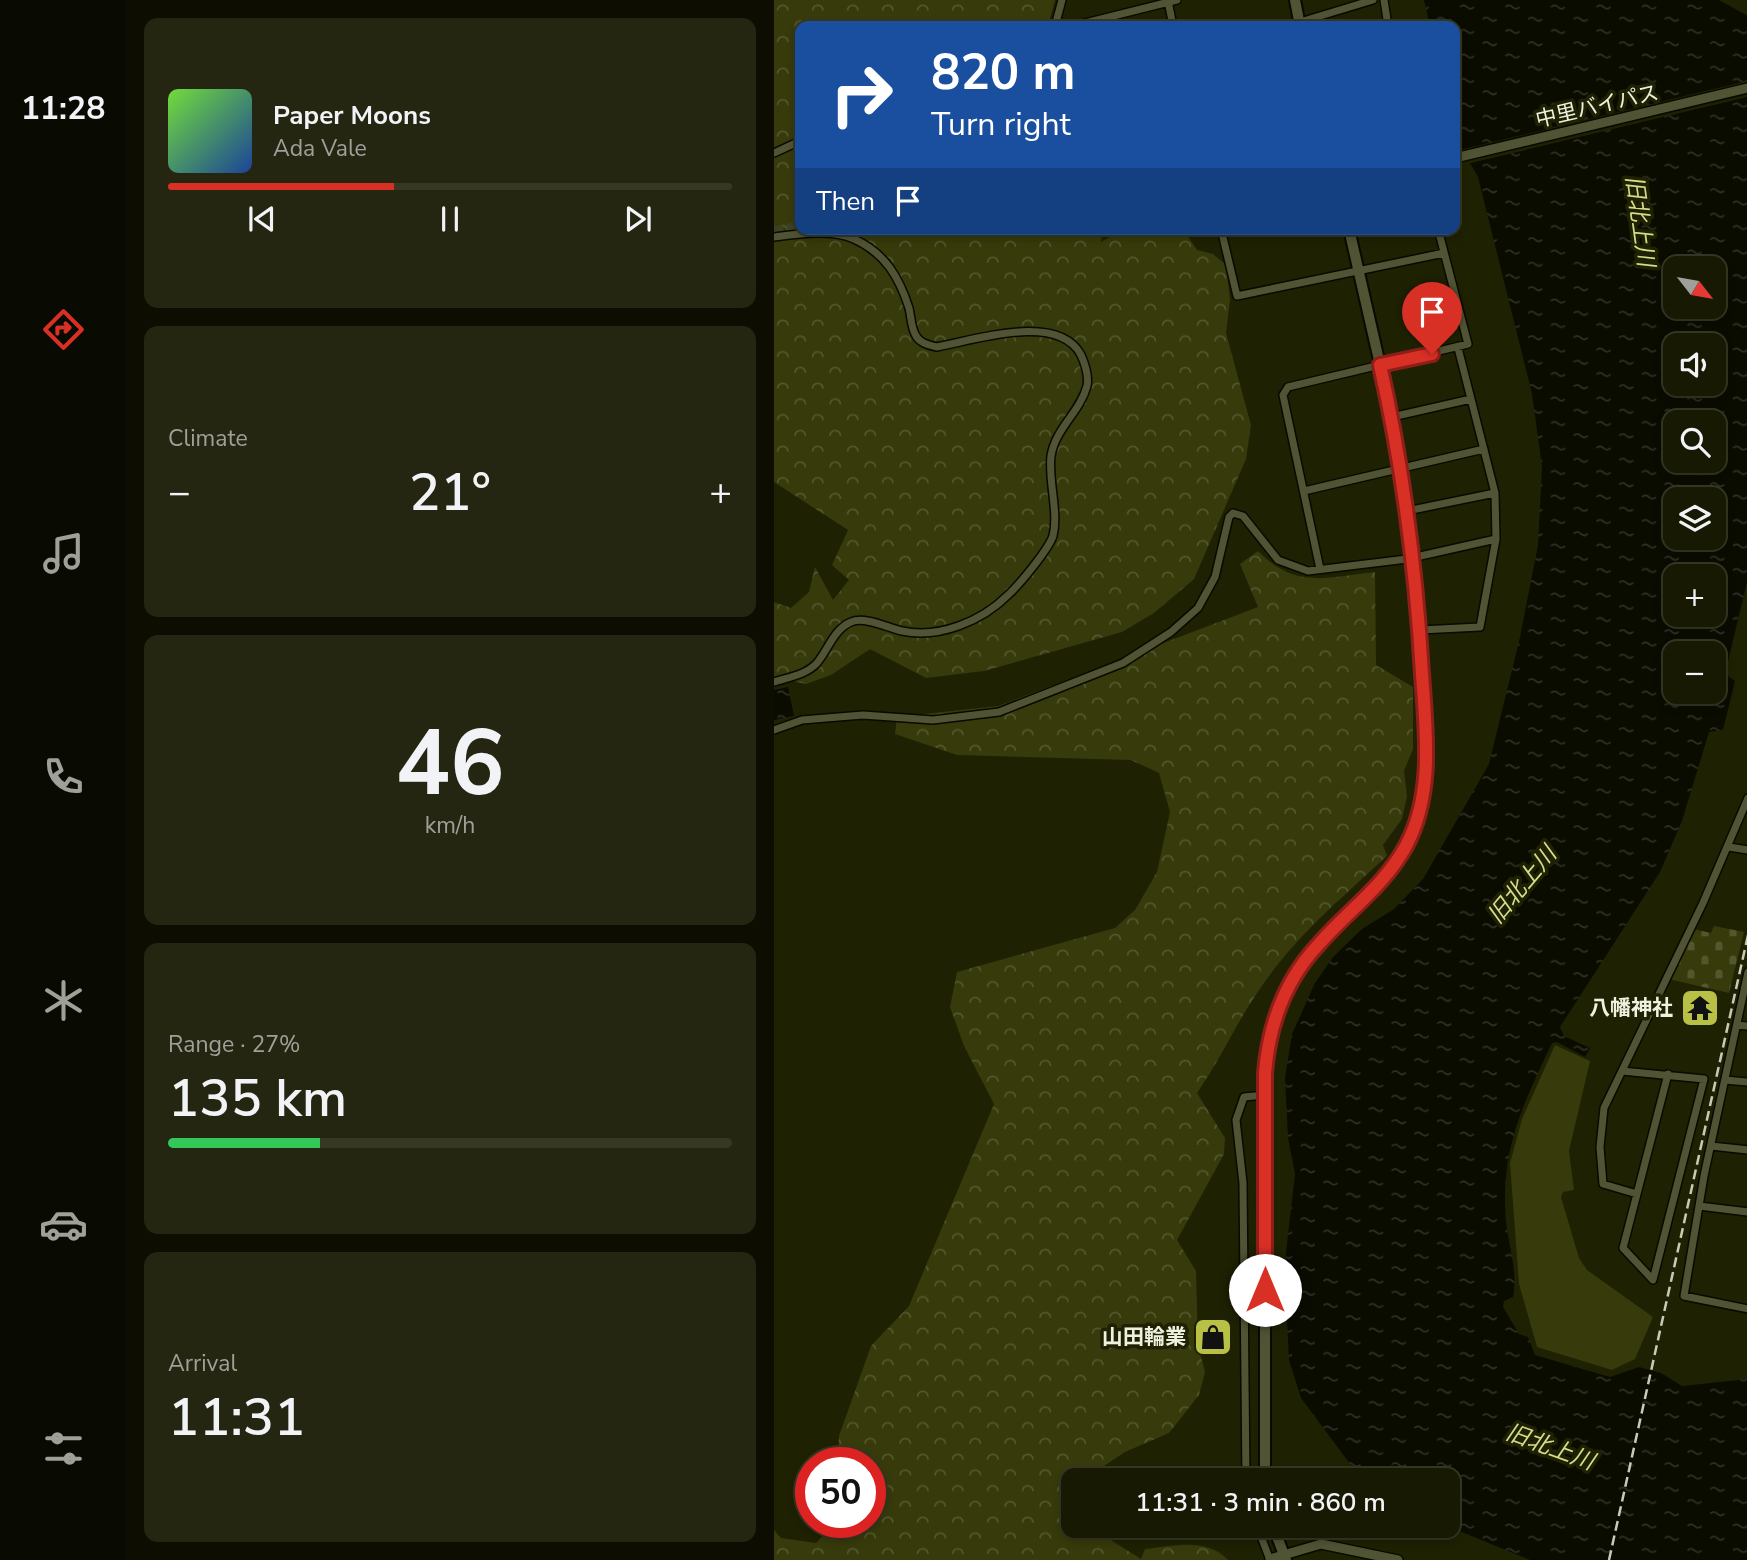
<!DOCTYPE html>
<meta charset="utf-8">
<style>
:root{--surface:#171902;--page:#242611;--text:#f1f3f6;--muted:#9ea099;--line:#363824;--accent:#d93025}
body{margin:0;font-family:"Nunito Sans","Noto Sans JP",sans-serif;background:var(--page);color:var(--text);height:100vh;display:flex;flex-direction:column;font-size:26px;white-space:nowrap}
*{box-sizing:border-box;margin:0}
p{font-size:23px;color:var(--muted)}
.icon{flex:none;width:38px;height:38px;fill:none;stroke:currentColor;stroke-width:2;stroke-linecap:round;stroke-linejoin:round}
.map{position:relative;flex:1;overflow:hidden}
.details{display:flex;flex-direction:column;gap:18px;padding:18px;background:#0d0e01;width:648px}
.details>*{flex:none}
.top-card{position:absolute;left:21px;top:21px;width:665px;height:214px;border-radius:14px;box-shadow:0 4px 10px #0003,0 0 0 2px var(--line);background:#1a4fa0;color:#fff;overflow:hidden}
.needle{width:46px;rotate:121deg}
.tools{position:absolute;left:889px;top:256px;display:grid;gap:14px}
.tools a{display:grid;place-items:center;width:63px;height:63px;border-radius:14px;background:var(--surface);box-shadow:0 4px 10px #0003,0 0 0 2px var(--line);font-size:35px}
.speed{position:absolute;left:21px;top:1447px;display:flex;gap:14px;font-size:35px;font-weight:700;text-align:center}
.speed>*{display:grid;place-content:center;width:91px;height:91px;border-radius:50%;background:var(--surface);box-shadow:0 4px 10px #0003,0 0 0 2px var(--line);line-height:1}
.speed .limit{border:10px solid #d22;background:#fff;color:#111}
.pin{position:absolute;display:grid;place-items:center;width:60px;height:60px;color:#fff;margin:-72px -30px;border-radius:50% 50% 50% 0;rotate:-45deg;box-shadow:0 0 7px #0007}
.pin .icon{rotate:45deg}
.me{position:absolute;width:77px;margin:-38px;rotate:0deg;stroke-linejoin:round;filter:drop-shadow(0 0 5px #0008)}
.turn{display:flex;align-items:center;gap:24px;height:147px;padding:0 21px;font-size:32px}
.turn .icon{width:91px;height:91px;stroke-width:2.5}
.turn b{display:block;font-size:49px;line-height:60px}
.then{display:flex;align-items:center;height:66px;padding:0 21px;background:#0003;gap:14px;font-size:26px}
.big{font-size:52px;font-weight:600;line-height:1.1}
.details .widget{flex:1;display:flex;flex-direction:column;justify-content:center;gap:10px;min-width:0;padding:0 24px;border-radius:14px;background:var(--page)}
.details .dial{align-items:center;gap:0}
.dial b{font-size:91px;line-height:1}
.song{display:flex;align-items:center;gap:21px}
.cover{width:84px;height:84px;border-radius:10px;background:linear-gradient(135deg,hsl(100 70% 55%),hsl(220 70% 35%))}
.played{height:7px;border-radius:4px;background:linear-gradient(90deg,var(--accent) 40%,var(--line) 40%)}
.keys{display:flex;justify-content:space-around;direction:ltr}
.heat{display:flex;justify-content:space-between;align-items:center;font-size:38px;direction:ltr}
.charge{height:10px;border-radius:5px;background:linear-gradient(90deg,#34c759 27%,var(--line) 0)}
.trip{position:absolute;left:287px;top:1468px;width:399px;height:70px;border-radius:14px;background:var(--surface);box-shadow:0 4px 10px #0003,0 0 0 2px var(--line);font-weight:600;line-height:70px;text-align:center}
main{display:flex;flex:1;min-height:0}
.dock{display:flex;flex-direction:column;width:126px;justify-content:space-around;align-items:center;background:#090a01;color:var(--muted)}
.dock .icon{width:49px;height:49px}
.dock .on{color:var(--accent)}
.dock b{font-size:32px;color:var(--text)}
.map>svg:first-child{display:block}
.grass{fill:#373a0a}
.forest{fill:url(#forest-crowns)}
.cemetery{fill:url(#cemetery-stones)}
.water{fill:url(#water-ripples);fill-rule:evenodd}
.pier{fill:#1f2103}
.lines{fill:none;stroke-linecap:round;stroke-linejoin:round}
.tertiary-tunnel{stroke:#3e4024;stroke-width:9;stroke-dasharray:9 4.5;stroke-linecap:butt}
.minor-casing{stroke:#090a00;stroke-width:10}
.tertiary-casing{stroke:#090a00;stroke-width:12}
.secondary-casing{stroke:#090a00;stroke-width:14}
.minor{stroke:#515434;stroke-width:7}
.tertiary{stroke:#515434;stroke-width:9}
.secondary{stroke:#515434;stroke-width:10}
.rail{stroke:#c9cbb7;stroke-width:2.5;stroke-dasharray:10 5;stroke-linecap:butt}
.route-casing{stroke:#8d1f18;stroke-width:18}
.route{stroke:#d93025;stroke-width:12}
.labels{text-anchor:middle;dominant-baseline:central;stroke-width:7;stroke-linejoin:round;paint-order:stroke}
.street-label{font-size:21px;fill:#eff1df;stroke:#1f2103}
.poi-label{font-size:21px;font-weight:bold;fill:#eff1df;stroke:#1f2103;text-anchor:end}
.water-label{font-size:23px;font-style:italic;fill:#d5dc8a;stroke:#1f2103}
</style>
<main>
<nav class="dock">
<b>11:28</b>
<svg class="icon on" aria-label="directions" viewBox="0 0 24 24"><path d="M12 3l9 9-9 9-9-9zM9 14v-3h6M13 9l2 2-2 2"/></svg>
<svg class="icon" aria-label="music" viewBox="0 0 24 24"><path d="M9 18V5l10-2v13"/><circle cx="6" cy="18" r="3"/><circle cx="16" cy="16" r="3"/></svg>
<svg class="icon" aria-label="phone" viewBox="0 0 24 24"><path d="M5 4h4l2 5-3 2q2 4 5 5l2-3 5 2v4C11 20 4 13 5 4z"/></svg>
<svg class="icon" aria-label="climate" viewBox="0 0 24 24"><path d="M12 3v18M4 7l16 10M4 17L20 7"/></svg>
<svg class="icon" aria-label="car" viewBox="0 0 24 24"><path d="M5 17H2v-5l4-1 3-4h7l3 4 3 1v5h-3M9 17h6M6 11h13"/><circle cx="7" cy="17" r="2"/><circle cx="17" cy="17" r="2"/></svg>
<svg class="icon" aria-label="filters" viewBox="0 0 24 24"><path d="M4 7h16M4 17h16"/><circle cx="9" cy="7" r="2"/><circle cx="15" cy="17" r="2"/></svg>
</nav>
<section class="details">
<div class="widget">
<div class="song"><i class="cover"></i><div><b>Paper Moons</b><p>Ada Vale</p></div></div>
<div class="played"></div>
<div class="keys"><svg class="icon" aria-label="previous" viewBox="0 0 24 24"><path d="M18 5L8 12l10 7zM5 5v14"/></svg><svg class="icon" aria-label="pause" viewBox="0 0 24 24"><path d="M8 5v14M16 5v14"/></svg><svg class="icon" aria-label="next" viewBox="0 0 24 24"><path d="M6 5l10 7-10 7zM19 5v14"/></svg></div>
</div>
<div class="widget"><p>Climate</p>
<div class="heat"><a>−</a><b class="big">21°</b><a>+</a></div>
</div>
<div class="widget dial"><b>46</b><p>km/h</p></div>
<div class="widget"><p>Range · 27%</p><b class="big">135 km</b><div class="charge"></div></div>
<div class="widget"><p>Arrival</p><b class="big">11:31</b></div>
</section>
<div class="map">
<svg width="974" height="1560" viewBox="0 0 974 1560">
<defs>
<pattern id="forest-crowns" width="20" height="18" patternUnits="userSpaceOnUse" patternTransform="scale(1.75)"><rect width="20" height="18" fill="#373a0a"/><path d="M2 6a3 3 0 1 1 6 0M12 15a3 3 0 1 1 6 0" fill="none" stroke="#54572d"/></pattern>
<pattern id="cemetery-stones" width="16" height="16" patternUnits="userSpaceOnUse" patternTransform="scale(1.75)"><rect width="16" height="16" fill="#373a0a"/><path d="M2 7V4a2 2 0 0 1 4 0v3zM10 15v-3a2 2 0 0 1 4 0v3z" fill="#54572d"/></pattern>
<pattern id="water-ripples" width="26" height="14" patternUnits="userSpaceOnUse" patternTransform="scale(1.75)"><rect width="26" height="14" fill="#0b0c00"/><path d="M2 4q2-2 4 0t4 0M15 11q2-2 4 0t4 0" fill="none" stroke="#2f3025"/></pattern>
</defs>
<rect width="100%" height="100%" fill="#1f2103"/>
<path class="grass" d="M781 1045 816 1061 795 1151 800 1190 789 1192 787 1197 805 1258 813 1270 879 1317 861 1359 838 1370 763 1347 745 1284 736 1163 748 1119Z"/>
<path class="forest" d="M0 0H281L274 26H26V229H329L327 242 350 229H409L423 250 439 254 452 265 456 300 452 333 477 425 472 459 420 579 380 613 348 632 210 671 152 678 96 649 57 675 32 684 0 677V602L17 608 35 592 41 567 59 600 75 580 58 565 74 530 0 482Z
M484 551C522 590 552 577 601 572L602 665 639 687V749L630 771 633 796 628 819 609 845 613 856C570 896 524 934 490 983 465 1017 448 1057 423 1093L451 1138 450 1154 403 1240 422 1271 424 1345 431 1372 425 1395 395 1433 351 1452 324 1470 327 1480H299V1526H336L335 1539 367 1559 371 1549C399 1546 433 1537 454 1560H0V1530L7 1538 42 1543 61 1523 96 1522V1463H64L65 1436 97 1346 135 1306 220 1104 190 1046 176 1007 183 972 341 928 361 910 383 872 396 812 385 773 357 760 183 755 121 734 123 717 224 706 484 607 466 564Z"/>
<path class="cemetery" d="M940 926 970 932 955 993 894 979 919 929 937 933Z"/>
<path class="water" d="M650 0H945L974 16V578L951 674 961 681 949 730 935 732 908 821 886 872 786 1027 790 1036 816 1048 811 1057 783 1042 778 1043C748 1107 726 1149 732 1222 735 1248 744 1271 739 1297L730 1301 729 1307 745 1334 754 1337 761 1355 836 1377 865 1367 887 1373 908 1386 973 1379V1560H756L678 1528 674 1525V1480H597L576 1464 527 1398 515 1360 512 1300V1252L521 1174 514 1138 511 1077 518 1034 541 983 559 957 588 929 620 909 649 879 715 764 746 637 764 545 768 467 758 394 704 177 687 147 681 124V26H656ZM901 268H940V306H901ZM901 345H940V383H901ZM901 422H940V460H901ZM901 499H940V537H901ZM901 576H940V614H901ZM901 653H940V691H901Z
M14 687 20 716 0 720V690Z"/>
<path class="pier" d="M973 81V97L693 164 685 150Z"/>
<g class="lines">
<path class="tertiary-tunnel" d="M0 231 26 226"/>
<defs>
<path id="minor" d="M610 0 614 26
M394 1 399 26
M281 26 288 0
M299 26 403 0
M513 26 599 0
M0 153 26 141
M447 229 463 296 670 253
M0 237C24 234 58 229 80 239 111 253 125 277 135 308 137 316 137 326 141 334 145 343 154 345 163 347 201 340 284 312 307 355 311 364 315 376 313 386 306 412 281 429 277 456 274 481 285 512 279 536 274 550 246 584 234 595 208 621 165 639 128 631 114 628 91 616 77 622 60 629 54 650 43 663 32 675 15 677 0 682
M618 417 697 399
M530 491 710 449
M633 511 721 493
M546 569 509 395 514 387 694 344 664 229
M646 630 706 627 722 539 721 493 684 348
M0 730 28 720 89 715 159 720 225 712 349 663 397 632 424 608 441 577 455 517 459 513 469 516 504 560 534 571 633 559 722 539
M955 847 974 850
M974 972 930 1176 910 1296 974 1309
M963 1025 974 1026
M848 1071 930 1079 879 1280 849 1248 894 1074
M951 1080 974 1082
M937 1146 974 1150
M863 1194 829 1184 826 1147 830 1108 929 903 974 798
M925 1206 974 1212
M472 1480 469 1183 462 1120 470 1097 491 1095
M483 1526 496 1560"/>
<path id="tertiary" d="M681 158 974 88
M496 1559 547 1544 624 1560"/>
<path id="secondary" d="M521 0 526 26
M491 1480V1123L494 1040 509 997 533 957 596 896 623 861 639 833 650 794 651 714 639 557 618 417 575 229
M499 1526 512 1560"/>
</defs>
<use href="#minor" class="minor-casing"/>
<use href="#tertiary" class="tertiary-casing"/>
<use href="#secondary" class="secondary-casing"/>
<use href="#minor" class="minor"/>
<use href="#tertiary" class="tertiary"/>
<use href="#secondary" class="secondary"/>
<path class="rail" d="M835 1560 974 935"/>
</g>
<g class="lines">
<defs>
<path id="route" d="M491 1290V1073C495 1024 511 980 545 944 575 910 610 886 632 846 660 794 652 731 648 674 642 570 629 467 606 365L658 354"/>
</defs>
<use href="#route" class="route-casing"/>
<use href="#route" class="route"/>
</g>
<defs>
<symbol id="temple-square" viewBox="-11 -11 22 22"><rect x="-9" y="-9" width="18" height="18" rx="4" fill="#b8c146" stroke="#1f2103"/><path d="M0-6L5-2H3V0L6.5 2.5H4V6H1.5V3h-3V6H-4V2.5H-6.5L-3 0V-2H-5Z" fill="#111"/></symbol>
<symbol id="shop-square" viewBox="-11 -11 22 22"><rect x="-9" y="-9" width="18" height="18" rx="4" fill="#b8c146" stroke="#1f2103"/><path d="M-5-2.5h2.3a2.7 3.5 0 0 1 5.4 0H5L5.5 6h-11ZM-1.5-2.5h3a1.5 2.3 0 0 0-3 0Z" fill="#111"/></symbol>
</defs>
<g fill-rule="evenodd">
<use href="#temple-square" x="904" y="986" width="44" height="44"/>
<use href="#shop-square" x="417" y="1315" width="44" height="44"/>
</g>
<g class="labels">
<g class="street-label">
<text transform="translate(823 106) rotate(-13)">中里バイパス</text>
</g>
<g class="poi-label">
<text x="899" y="1008">八幡神社</text>
<text x="412" y="1337">山田輪業</text>
</g>
<g class="water-label">
<text transform="translate(866 221) rotate(82)">旧北上川</text>
<text transform="translate(748 885) rotate(-50)">旧北上川</text>
<text transform="translate(776 1447) rotate(20)">旧北上川</text>
</g>
</g>
</svg>
<div class="tools">
<a><svg class="needle" viewBox="-14 -14 28 28"><path d="M0-13l5 13h-10z" fill="#e53935"/><path d="M0 13l5-13h-10z" fill="#9ea099"/></svg></a>
<a><svg class="icon" aria-label="sound" viewBox="0 0 24 24"><path d="M4 9h4l5-4v14l-5-4H4zM17 9q2 3 0 6"/></svg></a>
<a><svg class="icon" aria-label="search" viewBox="0 0 24 24"><circle cx="10" cy="10" r="6"/><path d="M15 15l6 6"/></svg></a>
<a><svg class="icon" aria-label="layers" viewBox="0 0 24 24"><path d="M12 4l9 5-9 5-9-5zM3 14l9 5 9-5"/></svg></a>
<a>+</a>
<a>−</a>
</div>
<div class="speed"><div class="limit">50</div></div>
<div class="pin" style="left:658px;top:354px;background:#d93025"><svg class="icon" aria-label="arrive" viewBox="0 0 24 24"><path d="M6 21V4h12l-3 4 3 4H6"/></svg></div>
<svg class="me" style="left:491px;top:1290px" viewBox="-20 -20 40 40"><circle r="19" fill="#fff"/><path d="M0-13L10 11 0 6-10 11z" fill="#d93025"/></svg>
<div class="trip">11:31 · 3 min · 860 m</div>
<div class="top-card">
<div class="turn"><svg class="icon" aria-label="right" viewBox="0 0 24 24"><path d="M7 20v-9h11M14 6l5 5-5 5"/></svg><div><b>820 m</b>Turn right</div></div>
<div class="then">Then<svg class="icon" aria-label="arrive" viewBox="0 0 24 24"><path d="M6 21V4h12l-3 4 3 4H6"/></svg></div>
</div>
</div>
</main>
